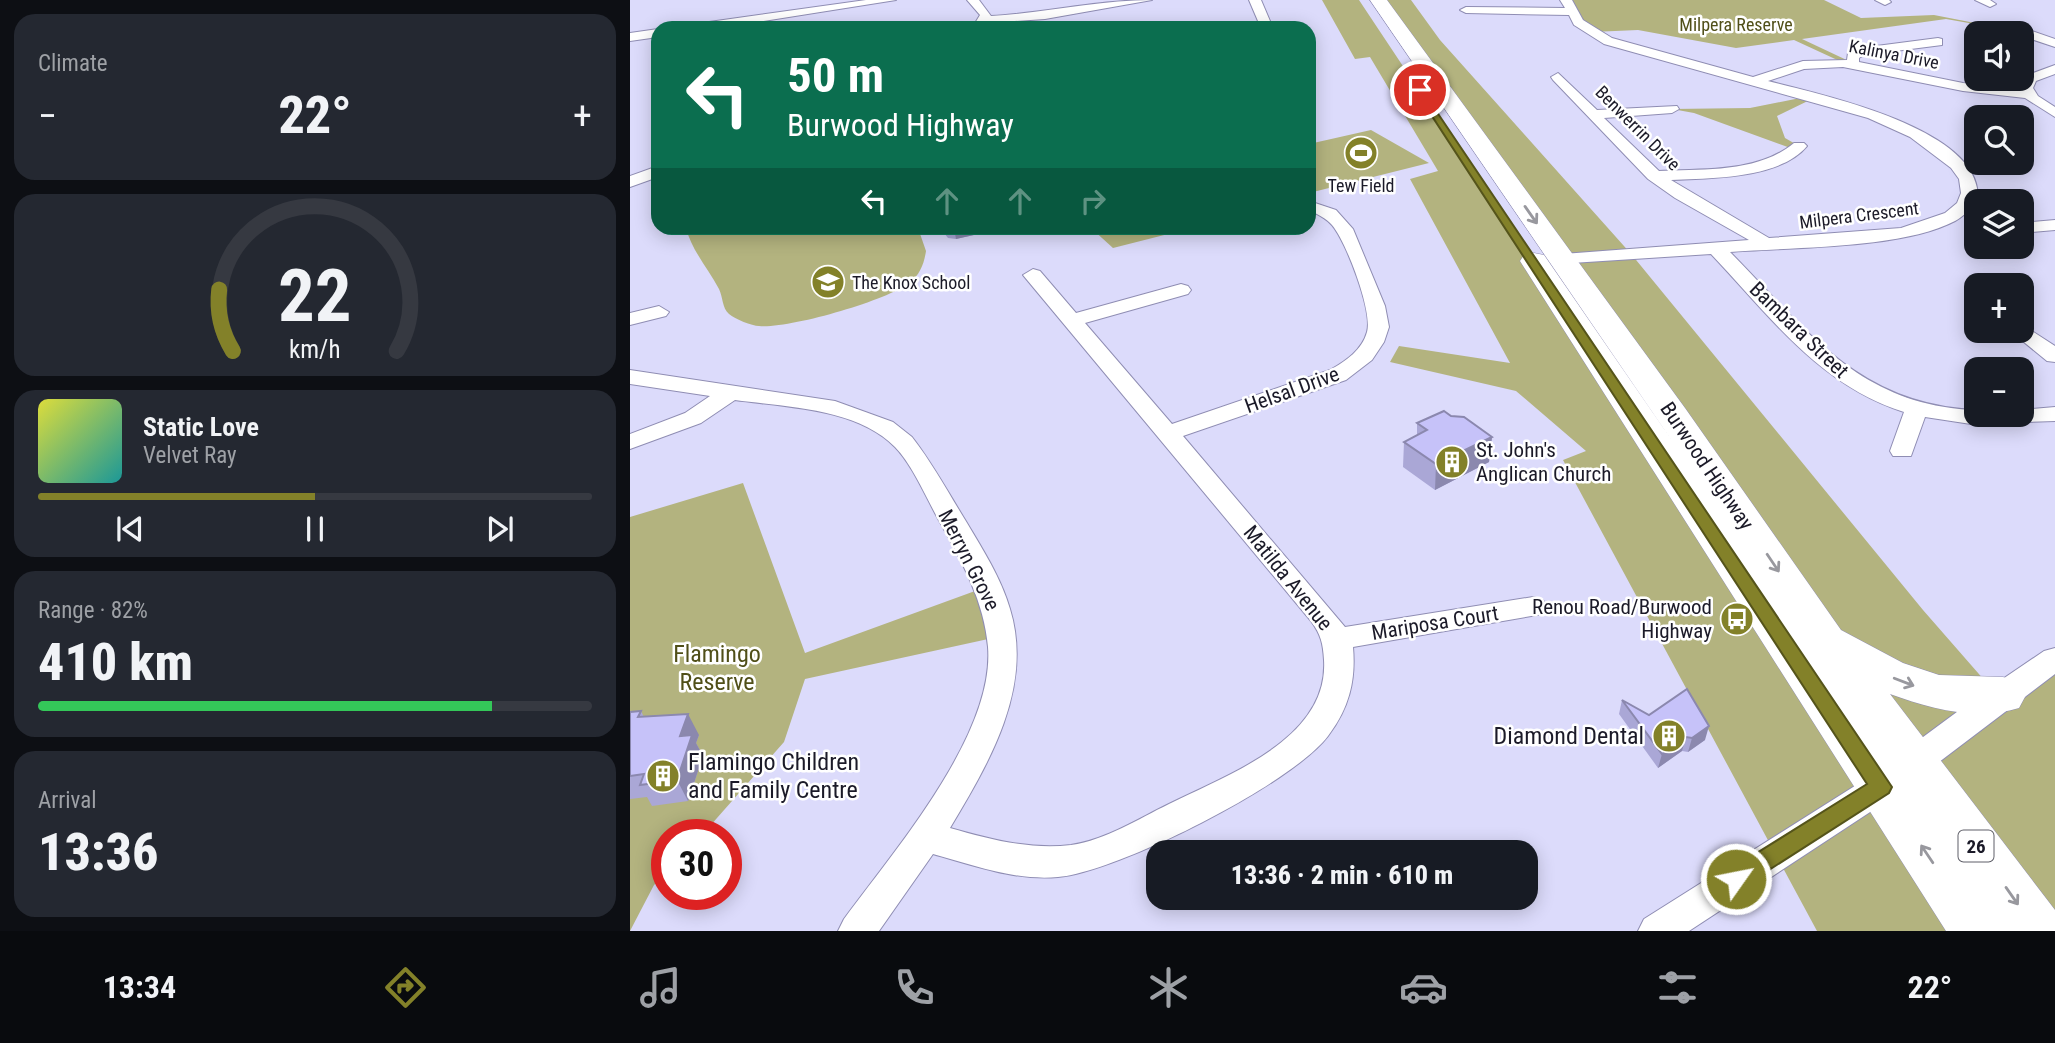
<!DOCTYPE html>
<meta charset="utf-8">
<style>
:root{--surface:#171b24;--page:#242831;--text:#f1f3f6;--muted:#9ea1a6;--line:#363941;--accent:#838129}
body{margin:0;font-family:"Roboto Condensed",sans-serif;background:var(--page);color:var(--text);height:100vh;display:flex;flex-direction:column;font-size:26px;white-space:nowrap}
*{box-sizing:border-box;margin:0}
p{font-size:23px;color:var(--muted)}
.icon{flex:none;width:38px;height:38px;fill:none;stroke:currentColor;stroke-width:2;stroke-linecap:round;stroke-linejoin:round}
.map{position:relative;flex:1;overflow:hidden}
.sheet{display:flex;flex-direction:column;gap:14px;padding:14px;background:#0d0f14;width:630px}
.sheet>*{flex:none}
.hud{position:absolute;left:21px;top:21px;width:665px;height:214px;border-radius:21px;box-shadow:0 4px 18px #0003;background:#0b6e4f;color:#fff;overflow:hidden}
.buttons{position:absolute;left:1334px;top:21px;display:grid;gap:14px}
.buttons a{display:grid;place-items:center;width:70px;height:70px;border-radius:14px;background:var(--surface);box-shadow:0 4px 18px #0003;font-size:35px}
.speed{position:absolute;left:21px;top:819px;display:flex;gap:14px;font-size:35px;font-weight:700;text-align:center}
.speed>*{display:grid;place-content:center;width:91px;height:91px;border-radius:50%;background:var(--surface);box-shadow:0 4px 18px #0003;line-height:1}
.speed .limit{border:10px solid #d22;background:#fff;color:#111}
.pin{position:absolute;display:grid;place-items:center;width:60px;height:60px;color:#fff;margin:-30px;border:4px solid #fff;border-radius:50%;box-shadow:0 2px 7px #0007}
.me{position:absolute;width:77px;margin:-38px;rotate:57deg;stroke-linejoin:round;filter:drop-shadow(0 0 5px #0008)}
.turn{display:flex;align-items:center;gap:24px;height:147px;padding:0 21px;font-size:32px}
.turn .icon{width:91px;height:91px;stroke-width:2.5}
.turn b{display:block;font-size:49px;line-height:60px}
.lanes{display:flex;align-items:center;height:66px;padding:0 21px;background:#0003;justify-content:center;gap:35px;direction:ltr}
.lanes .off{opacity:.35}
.big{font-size:52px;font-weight:800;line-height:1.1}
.sheet .widget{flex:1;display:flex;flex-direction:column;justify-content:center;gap:10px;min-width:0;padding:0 24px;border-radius:21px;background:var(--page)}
.sheet .dial{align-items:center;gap:0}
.dial svg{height:182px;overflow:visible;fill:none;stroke:var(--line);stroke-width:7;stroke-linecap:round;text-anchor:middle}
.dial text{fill:var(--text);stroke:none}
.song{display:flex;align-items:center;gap:21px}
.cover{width:84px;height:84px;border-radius:10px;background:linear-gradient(135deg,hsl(60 70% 55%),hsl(180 70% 35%))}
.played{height:7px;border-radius:4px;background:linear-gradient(90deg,var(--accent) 50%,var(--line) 50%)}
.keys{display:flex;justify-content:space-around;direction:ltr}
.heat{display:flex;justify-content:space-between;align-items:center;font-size:38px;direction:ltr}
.charge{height:10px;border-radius:5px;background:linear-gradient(90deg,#34c759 82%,var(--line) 0)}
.trip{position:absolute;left:516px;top:840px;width:392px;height:70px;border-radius:21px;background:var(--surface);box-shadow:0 4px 18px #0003;font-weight:800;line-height:70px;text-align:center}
.menu{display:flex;height:112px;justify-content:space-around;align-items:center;background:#090b0e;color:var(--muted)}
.menu .icon{width:49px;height:49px}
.menu .selected{color:var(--accent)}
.menu b{font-size:32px;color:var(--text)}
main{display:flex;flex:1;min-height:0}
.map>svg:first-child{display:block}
.green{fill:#b3b37f}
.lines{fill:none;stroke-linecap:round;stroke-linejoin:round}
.minor-casing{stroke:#8f8db3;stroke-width:2}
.highway-casing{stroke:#8f8db3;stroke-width:1}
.minor{fill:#fff;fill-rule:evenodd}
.highway{fill:#fff;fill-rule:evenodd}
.wall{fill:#aaa7d6}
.shaded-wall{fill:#8b88ae}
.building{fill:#c6c2f9;stroke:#8b88ae;stroke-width:2}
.oneway{stroke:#98989e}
.route{fill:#838129;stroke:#55541b;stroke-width:2}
.labels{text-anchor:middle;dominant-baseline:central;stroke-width:5;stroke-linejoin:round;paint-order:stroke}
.far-park-label{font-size:18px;fill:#504f18;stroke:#fff}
.far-street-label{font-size:18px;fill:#1b1a28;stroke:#fff}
.far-poi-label{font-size:18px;fill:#1b1a28;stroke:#fff}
.shield{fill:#fff;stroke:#5f5f68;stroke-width:2}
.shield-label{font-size:19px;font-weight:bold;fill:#1b1a28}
.street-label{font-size:21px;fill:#1b1a28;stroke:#fff}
.poi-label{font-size:21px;fill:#1b1a28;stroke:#fff;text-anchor:start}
.near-park-label{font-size:24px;fill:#504f18;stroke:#fff}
.near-poi-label{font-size:24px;fill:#1b1a28;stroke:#fff;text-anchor:end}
</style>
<main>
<section class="sheet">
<div class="widget"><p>Climate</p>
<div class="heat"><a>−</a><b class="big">22°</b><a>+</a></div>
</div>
<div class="widget dial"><svg viewBox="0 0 100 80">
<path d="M14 69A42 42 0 1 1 86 69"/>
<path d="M14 69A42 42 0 0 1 8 42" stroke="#838129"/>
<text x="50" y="56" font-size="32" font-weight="700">22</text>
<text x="50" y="72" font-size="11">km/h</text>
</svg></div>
<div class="widget">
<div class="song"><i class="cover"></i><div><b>Static Love</b><p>Velvet Ray</p></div></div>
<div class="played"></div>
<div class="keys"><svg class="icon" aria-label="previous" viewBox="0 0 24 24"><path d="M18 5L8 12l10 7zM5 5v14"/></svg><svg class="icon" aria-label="pause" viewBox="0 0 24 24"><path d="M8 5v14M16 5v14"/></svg><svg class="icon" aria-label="next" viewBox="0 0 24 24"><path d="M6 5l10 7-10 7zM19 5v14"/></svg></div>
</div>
<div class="widget"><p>Range · 82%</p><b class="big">410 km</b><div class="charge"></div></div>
<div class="widget"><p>Arrival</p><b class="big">13:36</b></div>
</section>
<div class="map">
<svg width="1425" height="931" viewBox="0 0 1425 931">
<rect width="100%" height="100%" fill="#dcdbfb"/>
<path class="green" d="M692 0H729L1348 931H1187L933 460 956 451 886 391 760 362 769 346 880 363 780 179 808 171 740 57 725 59Z
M748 0H781L810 40 1002 255 1293 610 1369 697 1425 659V931Z
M936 0H1194L1231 18 1304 15 1396 33 1316 19 1172 39 1223 63 1216 64 1164 40 1106 48 1008 30 962 32Z
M1180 96 1186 97 1147 116 1155 138 1169 146 1166 150 1064 113 1042 109 1120 108Z
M741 130 799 163 679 193V144Z
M56 228H288L296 251C294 264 290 275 279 283 256 301 158 329 129 326 122 326 105 319 99 314 92 308 93 297 89 289 78 268 62 251 56 228Z
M461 228H546L550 231 483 248Z
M113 483 175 653 356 587 372 636 175 679 154 742 72 835H37V872L24 885 0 931V517Z"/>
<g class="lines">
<defs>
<path id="minor" d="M236 0H266L90 28H59L65 24Z
M337 0H349L361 16C415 13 468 0 522 0L415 19 357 23 354 28H342L350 15Z
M619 0H631L643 28H631Z
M930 0H942L953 20 982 38 1123 77 1173 61 1217 60 1218 53 1231 48 1308 38 1312 39V45L1234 55 1229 58V62L1333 83 1390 89 1395 76 1425 65V74L1406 81 1403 88 1408 96 1425 107V117L1395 98 1333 91 1213 67 1174 69 1138 81C1190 94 1337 126 1347 188 1349 202 1336 215 1325 221 1272 249 1161 247 1100 252 1175 328 1228 406 1346 410V415H1391V410L1425 407V421L1341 424 1295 417 1281 456H1263L1260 451 1274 412C1189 385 1140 316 1081 254L926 264 924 260 933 254 1119 240 1045 198 1018 179 923 80 921 77 928 73 967 110 1047 106 1049 109 1042 113 974 118 1029 171C1073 169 1128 173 1164 143H1174L1177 146C1150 179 1080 178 1041 180L1139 238 1271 228 1315 213 1327 203 1331 193 1329 179 1321 168 1280 137 1238 118 974 44 944 25 939 15 836 13 830 10 836 7 935 8Z
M1245 0H1259L1261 2 1255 5Z
M1345 0H1360L1366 4 1360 7Z
M28 29V37L0 41V33Z
M1396 29 1425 39V47L1392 36 1390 33Z
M28 166V177L0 187V176Z
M679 201 706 210 723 229 755 306 759 327 754 342 742 360 716 380 553 436 715 627 903 597 913 600 917 607 913 614 723 647C726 681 719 708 698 736 662 784 487 872 428 877 385 881 343 865 303 854L249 931H208L214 919C263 852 365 735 358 647 354 602 333 563 311 524 298 502 283 465 265 447 227 408 156 407 105 400L71 423 0 449V434L55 413 80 396 0 384V370L205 401 263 422 282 437C303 464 319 494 337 523 353 550 371 578 380 609 404 687 359 763 320 828 359 839 399 850 441 845 476 840 508 819 539 804 597 775 699 739 694 660 693 643 691 635 681 621L393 275 403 269 410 271 446 313 551 284 558 286 561 290 558 294 455 323 542 424 700 370C716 361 732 350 737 332 743 312 716 241 702 225 696 218 687 214 679 210Z
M1425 220V230L1391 233V223Z
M29 306 39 312 36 316 0 325V313Z
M1391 324 1425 346V362L1417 361 1384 334 1381 331H1391Z
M1425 648V674L1263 797 1059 931H1008L1014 919 1239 777 1358 689 1414 651Z"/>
<path id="highway" d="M740 0H757L1055 408 1211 630 1273 663 1309 675 1373 677 1389 682 1396 695 1389 708C1347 721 1301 709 1260 694L1425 910V931H1316L890 261 894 255 904 253 914 255 1045 445Z"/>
</defs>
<use href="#minor" class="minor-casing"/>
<use href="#highway" class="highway-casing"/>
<use href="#minor" class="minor"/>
<use href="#highway" class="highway"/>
</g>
<path class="wall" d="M310 228H375L326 239 318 238Z
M821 416 862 437 859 462 805 490 773 467 774 442 787 436V423Z
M992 700 1019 715 1075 740 1058 752 1052 751 1028 768 989 714Z
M11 711 14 717 69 735 66 743 73 756 58 801 22 806 17 797 0 799V712Z"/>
<path class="shaded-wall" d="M685 104V119L679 120V106Z
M324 228H375L326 239Z
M862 437 859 462 805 490 806 464Z
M58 714 69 735 66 743 73 756 58 801 47 780 50 736Z
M1079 726 1075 740 1058 752 1062 738Z
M1056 737 1052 751 1028 768 1032 754Z"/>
<path class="building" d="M814 411 821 416 834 417 862 437 806 464 774 442 797 430 787 423Z
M1057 689 1079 726 1062 738 1056 737 1032 754 992 700 1019 715Z
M11 711 8 717 58 714 50 736 62 735 47 780 10 785 14 774 0 776V712Z"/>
<defs><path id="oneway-shaft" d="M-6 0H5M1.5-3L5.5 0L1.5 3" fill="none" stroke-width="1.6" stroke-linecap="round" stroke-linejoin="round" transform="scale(1.75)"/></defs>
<g class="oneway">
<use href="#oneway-shaft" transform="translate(901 215) rotate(55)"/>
<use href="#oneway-shaft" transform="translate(1143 563) rotate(56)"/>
<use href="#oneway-shaft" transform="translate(1274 682) rotate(21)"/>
<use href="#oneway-shaft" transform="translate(1297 854) rotate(-124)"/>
<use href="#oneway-shaft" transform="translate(1382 896) rotate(55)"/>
</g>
<path class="route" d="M790 87 1262 787 1259 793 1114 886 1106 889 1098 886 1094 879 1098 871 1237 784 785 90Z"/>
<defs>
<symbol id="stadium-disc" viewBox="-11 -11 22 22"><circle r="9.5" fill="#838129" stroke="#fff"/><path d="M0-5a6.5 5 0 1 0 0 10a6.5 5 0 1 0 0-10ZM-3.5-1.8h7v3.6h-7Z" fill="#fff"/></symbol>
<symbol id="school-disc" viewBox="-11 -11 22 22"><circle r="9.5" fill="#838129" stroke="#fff"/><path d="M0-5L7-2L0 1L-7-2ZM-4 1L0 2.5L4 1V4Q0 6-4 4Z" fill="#fff"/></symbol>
<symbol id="building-disc" viewBox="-11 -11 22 22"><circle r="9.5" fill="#838129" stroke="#fff"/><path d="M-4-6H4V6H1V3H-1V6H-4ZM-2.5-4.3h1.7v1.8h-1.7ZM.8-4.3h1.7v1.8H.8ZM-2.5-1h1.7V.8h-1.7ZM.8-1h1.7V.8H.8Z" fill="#fff"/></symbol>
<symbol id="bus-disc" viewBox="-11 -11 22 22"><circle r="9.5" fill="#838129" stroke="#fff"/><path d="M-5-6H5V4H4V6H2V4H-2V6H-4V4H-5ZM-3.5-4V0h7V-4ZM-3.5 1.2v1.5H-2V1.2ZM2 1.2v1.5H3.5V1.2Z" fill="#fff"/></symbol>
</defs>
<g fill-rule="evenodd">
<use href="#stadium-disc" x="712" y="134" width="38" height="38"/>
<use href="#school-disc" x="179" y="263" width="38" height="38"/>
<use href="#building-disc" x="803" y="443" width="38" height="38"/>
<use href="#bus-disc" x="1088" y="600" width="38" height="38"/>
<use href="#building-disc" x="1020" y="717" width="38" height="38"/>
<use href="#building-disc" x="14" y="757" width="38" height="38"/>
</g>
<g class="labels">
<g class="far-park-label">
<text x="1106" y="24">Milpera Reserve</text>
</g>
<g class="far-street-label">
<text transform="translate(1264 54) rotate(11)">Kalinya Drive</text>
<text transform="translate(1008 128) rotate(45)">Benwerrin Drive</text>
<text transform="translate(1229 215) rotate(-7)">Milpera Crescent</text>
</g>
<g class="far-poi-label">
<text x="731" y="185">Tew Field</text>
<text x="222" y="282" text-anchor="start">The Knox School</text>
</g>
<rect class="shield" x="1328.5" y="830.5" width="35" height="31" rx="5"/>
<g class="shield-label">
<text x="1346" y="846">26</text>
</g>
<g class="street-label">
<text transform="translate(1169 330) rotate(44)">Bambara Street</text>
<text transform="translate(662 390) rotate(-20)">Helsal Drive</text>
<text transform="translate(1077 466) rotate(56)">Burwood Highway</text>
<text transform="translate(339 560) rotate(63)">Merryn Grove</text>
<text transform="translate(658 578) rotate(51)">Matilda Avenue</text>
<text transform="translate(805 623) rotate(-9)">Mariposa Court</text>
</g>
<g class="poi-label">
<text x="846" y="450">St. John's<tspan x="846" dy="24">Anglican Church</tspan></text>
<text x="1082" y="607" text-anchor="end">Renou Road/Burwood<tspan x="1082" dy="24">Highway</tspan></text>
</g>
<g class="near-park-label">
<text x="87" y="654">Flamingo<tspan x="87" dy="28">Reserve</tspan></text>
</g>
<g class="near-poi-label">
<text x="1014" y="736">Diamond Dental</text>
<text x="58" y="762" text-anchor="start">Flamingo Children<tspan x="58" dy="28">and Family Centre</tspan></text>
</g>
</g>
</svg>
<div class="buttons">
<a><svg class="icon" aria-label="sound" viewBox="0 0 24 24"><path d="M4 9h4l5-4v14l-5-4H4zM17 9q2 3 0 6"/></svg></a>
<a><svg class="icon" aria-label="search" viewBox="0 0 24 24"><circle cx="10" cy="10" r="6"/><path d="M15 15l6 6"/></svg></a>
<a><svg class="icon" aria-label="layers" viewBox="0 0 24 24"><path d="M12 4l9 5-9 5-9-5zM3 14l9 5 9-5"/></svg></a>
<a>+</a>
<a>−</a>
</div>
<div class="speed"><div class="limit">30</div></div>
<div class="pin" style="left:790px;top:90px;background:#d93025"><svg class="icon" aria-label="arrive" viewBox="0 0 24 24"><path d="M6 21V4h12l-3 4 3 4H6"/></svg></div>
<svg class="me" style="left:1106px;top:879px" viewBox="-20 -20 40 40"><circle r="17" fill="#838129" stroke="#fff" stroke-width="3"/><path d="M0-11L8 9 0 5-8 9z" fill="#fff"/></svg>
<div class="trip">13:36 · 2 min · 610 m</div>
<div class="hud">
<div class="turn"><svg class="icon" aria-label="left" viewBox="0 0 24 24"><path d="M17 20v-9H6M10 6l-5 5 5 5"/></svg><div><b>50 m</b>Burwood Highway</div></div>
<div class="lanes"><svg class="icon" aria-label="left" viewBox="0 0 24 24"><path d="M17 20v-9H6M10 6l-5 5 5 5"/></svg><svg class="icon off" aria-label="ahead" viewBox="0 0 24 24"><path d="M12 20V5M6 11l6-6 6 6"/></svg><svg class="icon off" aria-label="ahead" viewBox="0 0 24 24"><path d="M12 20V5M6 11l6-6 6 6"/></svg><svg class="icon off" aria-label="right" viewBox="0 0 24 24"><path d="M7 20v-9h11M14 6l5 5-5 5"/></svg></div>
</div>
</div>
</main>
<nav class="menu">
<b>13:34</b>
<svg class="icon selected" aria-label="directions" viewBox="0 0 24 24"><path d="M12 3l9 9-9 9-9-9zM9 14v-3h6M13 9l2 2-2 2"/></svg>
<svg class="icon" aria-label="music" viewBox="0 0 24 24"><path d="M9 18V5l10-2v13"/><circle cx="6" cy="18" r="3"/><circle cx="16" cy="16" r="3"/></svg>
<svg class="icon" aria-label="phone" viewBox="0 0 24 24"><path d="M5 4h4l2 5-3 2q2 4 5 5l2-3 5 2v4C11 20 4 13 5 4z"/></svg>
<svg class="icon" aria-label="climate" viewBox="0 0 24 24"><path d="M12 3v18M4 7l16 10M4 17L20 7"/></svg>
<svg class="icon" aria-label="car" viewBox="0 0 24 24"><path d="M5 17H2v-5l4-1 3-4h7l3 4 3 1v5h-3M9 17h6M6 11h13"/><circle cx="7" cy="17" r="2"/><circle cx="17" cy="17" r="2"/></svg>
<svg class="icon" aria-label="filters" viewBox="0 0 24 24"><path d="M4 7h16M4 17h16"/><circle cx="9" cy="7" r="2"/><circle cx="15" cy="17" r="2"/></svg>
<b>22°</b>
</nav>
